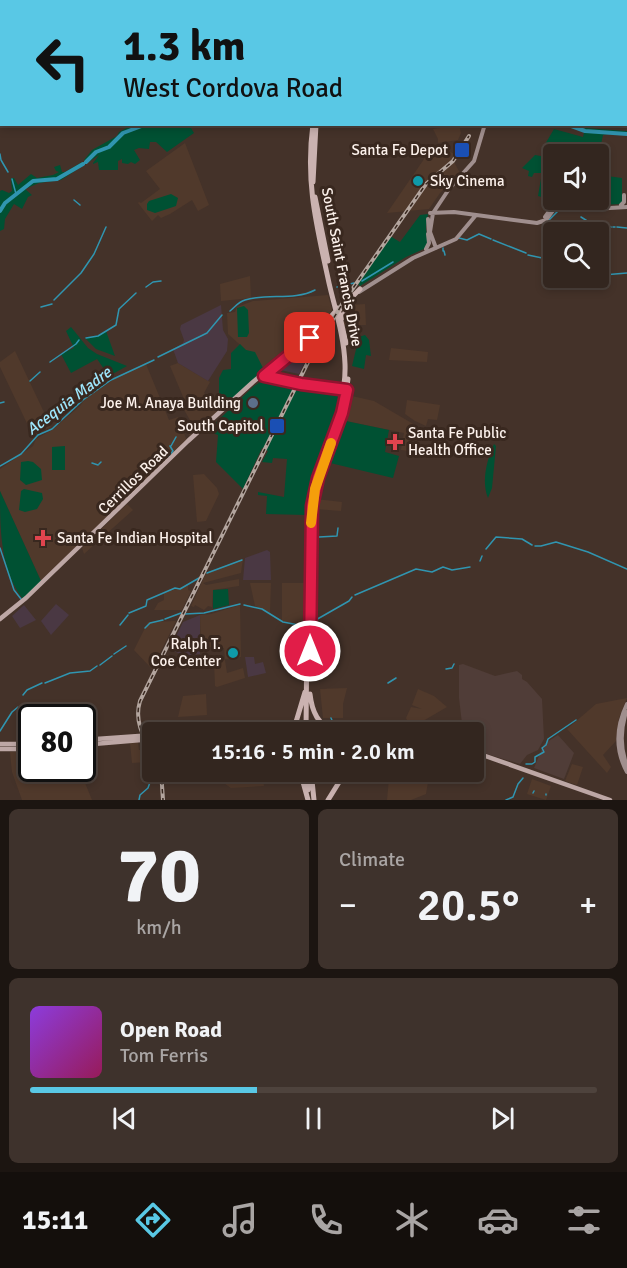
<!DOCTYPE html>
<meta charset="utf-8">
<style>
:root{--surface:#33261f;--page:#3e322c;--text:#f1f3f6;--muted:#a9a5a4;--line:#4e433d;--accent:#59c8e5}
body{margin:0;font-family:Signika,sans-serif;background:var(--page);color:var(--text);height:100vh;display:flex;flex-direction:column;font-size:22px;white-space:nowrap}
*{box-sizing:border-box;margin:0}
p{font-size:20px;color:var(--muted)}
.icon{flex:none;width:33px;height:33px;fill:none;stroke:currentColor;stroke-width:2;stroke-linecap:round;stroke-linejoin:round}
.map{position:relative;height:800px;overflow:hidden}
.drawer{display:flex;flex-direction:column;gap:9px;padding:9px;background:#1c1511;flex:1}
.drawer>*{flex:none}
.hud{position:absolute;left:0px;top:0px;width:627px;height:126px;box-shadow:0 3px 9px #0003,0 0 0 2px var(--line);background:#59c8e5;color:#111;overflow:hidden}
.fabs{position:absolute;left:543px;top:144px;display:grid;gap:12px}
.fabs a{display:grid;place-items:center;width:66px;height:66px;border-radius:6px;background:var(--surface);box-shadow:0 3px 9px #0003,0 0 0 2px var(--line);font-size:30px}
.speed{position:absolute;left:18px;top:704px;display:flex;gap:12px;font-size:30px;font-weight:700;text-align:center}
.speed>*{display:grid;place-content:center;width:78px;height:78px;border-radius:50%;background:var(--surface);box-shadow:0 3px 9px #0003,0 0 0 2px var(--line);line-height:1}
.speed .limit{border:3px solid #111;border-radius:9px;background:#fff;color:#111}
.pin{position:absolute;display:grid;place-items:center;width:51px;height:51px;color:#fff;margin:-26px;border-radius:12px;box-shadow:0 3px 9px #0006}
.me{position:absolute;width:66px;margin:-33px;rotate:0deg;stroke-linejoin:round;filter:drop-shadow(0 0 4px #0008)}
.turn{display:flex;align-items:center;gap:21px;height:126px;padding:0 24px;font-size:27px}
.turn .icon{width:78px;height:78px;stroke-width:2.5}
.turn b{display:block;font-size:42px;line-height:51px}
.big{font-size:45px;font-weight:600;line-height:1.1}
.drawer .card{flex:1;display:flex;flex-direction:column;justify-content:center;gap:9px;min-width:0;padding:0 21px;border-radius:9px;background:var(--page)}
.drawer .dial{align-items:center;gap:0}
.dial b{font-size:78px;line-height:1}
.song{display:flex;align-items:center;gap:18px}
.cover{width:72px;height:72px;border-radius:9px;background:linear-gradient(135deg,hsl(270 70% 55%),hsl(330 70% 35%))}
.played{height:6px;border-radius:3px;background:linear-gradient(90deg,var(--accent) 40%,var(--line) 40%)}
.keys{display:flex;justify-content:space-around;direction:ltr}
.heat{display:flex;justify-content:space-between;align-items:center;font-size:33px;direction:ltr}
.drawer .tiles{flex:1;display:grid;gap:9px;grid-template-columns:1fr 1fr}
.card:last-child{grid-column:span 2}
.trip{position:absolute;left:142px;top:722px;width:342px;height:60px;border-radius:6px;background:var(--surface);box-shadow:0 3px 9px #0003,0 0 0 2px var(--line);font-weight:600;line-height:60px;text-align:center}
.dock{display:flex;height:96px;justify-content:space-around;align-items:center;background:#140f0c;color:var(--muted)}
.dock .icon{width:42px;height:42px}
.dock .current{color:var(--accent)}
.dock b{font-size:27px;color:var(--text)}
.map>svg:first-child{display:block}
.built{fill:#50392b}
.industrial{fill:#4a3843}
.medical{fill:#503d38}
.green{fill:#005133}
.lines{fill:none;stroke-linecap:round;stroke-linejoin:round}
.stream{stroke:#3095b0;stroke-width:1.5}
.river{stroke:#3095b0;stroke-width:4}
.secondary{stroke:#a08f8e;stroke-width:4}
.primary{stroke:#bda7a5;stroke-width:4.5}
.trunk{stroke:#cab2b0;stroke-width:5}
.rail-casing{stroke:#b3a59e;stroke-width:4}
.rail{stroke:#39281f;stroke-width:1.5;stroke-dasharray:4.5;stroke-linecap:butt}
.route-casing{stroke:#92132f;stroke-width:15}
.route{stroke:#e11d48;stroke-width:10}
.slow{stroke:#f59e0b;stroke-width:10}
.transit-dot{fill:#1a4fb4;stroke:#39281f;stroke-width:2}
.culture-dot{fill:#0f9aa8;stroke:#39281f;stroke-width:2}
.service-dot{fill:#5c6f8a;stroke:#39281f;stroke-width:2}
.health-dot{fill:#e0444e;stroke:#39281f;stroke-width:2}
.labels{text-anchor:middle;dominant-baseline:central;stroke-width:6;stroke-linejoin:round;paint-order:stroke}
.poi-label{font-size:15px;fill:#fcf1eb;stroke:#39281f;text-anchor:end}
.street-label{font-size:15px;fill:#fcf1eb;stroke:#39281f}
.water-label{font-size:16px;font-style:italic;fill:#9ee6fc;stroke:#39281f}
</style>
<div class="map">
<svg width="627" height="800" viewBox="0 0 627 800">
<rect width="100%" height="100%" fill="#443229"/>
<path class="built" d="M443 125H459L461 133 458 140 438 143V139L433 129 441 128Z
M468 135 471 136 466 151 463 156 460 154 454 162 460 173 440 193 429 209 387 213 433 146 438 149 439 156 451 152 454 154 460 141 466 142Z
M185 143 209 205 198 211 192 200 170 214 161 218 158 215 152 221 138 203 139 202 141 203 160 189 146 171Z
M250 276 251 298 221 301 220 284Z
M328 295 332 310 330 313 310 333 264 370 255 354 246 350 228 334 227 313 235 312 237 307 253 301Z
M365 304 366 325H344V316L350 305Z
M391 348 428 352 427 362 389 360Z
M15 351 51 427 38 432 34 438 0 367V362Z
M178 363 210 382 204 393 211 398 218 411 198 430 196 428 190 436 186 430 191 422 183 408 184 399 170 366Z
M146 364 169 420 178 417 187 441 41 581 0 491V469L33 446 36 439 52 430 80 406 85 399 120 375Z
M352 396 374 401 415 425 409 451 401 450 404 433 341 420 347 398Z
M407 400 440 405 437 420 428 419 426 426 415 421 405 414Z
M204 474 217 488 219 494 206 521 197 522 193 475Z
M316 499 342 502 341 511 315 509Z
M127 504 133 510 84 554 82 548Z
M243 559 241 573 203 583 206 585 239 579V586L213 590 212 607 208 606 204 610 195 605 194 607 191 606 206 573Z
M250 583H271L270 613 255 606Z
M282 583H305V626L282 621Z
M188 585V590L191 591 182 610H154L158 603 164 600V593Z
M240 605 241 657 225 659 224 648 212 649V647H201L200 615 211 614Z
M176 621 152 669 134 650 148 622Z
M225 660 227 673 243 668 245 678 217 687 215 686 214 661Z
M347 688 343 704V718H323L320 689Z
M418 689 434 696 447 707 411 728 406 718 411 707 422 709 412 705Z
M206 694 207 715 178 717 183 696Z
M627 698 619 718 616 741 603 755 611 767 607 773 567 729 596 704Z
M138 742 139 750 146 749 148 762 132 763 130 743Z
M31 750 32 768H79L92 800H22L12 772 10 752Z
M572 764 583 767 577 785 565 781Z
M219 771H261L264 786 231 788 221 781Z
M400 771H447L428 782 426 794 411 800H387L389 778 401 776Z
M532 779 551 786 546 800 527 794Z"/>
<path class="industrial" d="M221 305 223 330 228 339 227 351 208 381 178 363 173 349 183 343 184 340 180 329 181 325Z
M296 355 306 360 299 374 280 370Z
M267 550 270 552 271 580H243L245 558Z
M56 604 69 615 51 635 41 621Z
M24 605 36 620 20 628 12 616Z
M200 615V654L184 656 170 649 183 622Z
M245 657H254L255 664 263 662 266 673 248 677Z"/>
<path class="medical" d="M463 664 495 676 517 671 522 675V679L527 682 542 699 544 739 538 750 527 755 520 764 474 750V732H463L459 698V665Z
M558 735 574 753 564 779 534 768 544 744Z"/>
<path class="green" d="M132 125H194L191 128 194 133 167 152 156 142H150L149 149 139 148 134 150 140 160 135 164 131 162 128 164 122 163V159L118 161V170H99L98 162 93 164V163L99 155 87 163 84 160 92 150 117 136 119 132Z
M585 128 627 131V135L612 133 603 135 600 149 597 148 595 154H554V200H598L599 175 622 178V204L597 205 565 200 556 201 538 196 542 173H534L532 177 528 176 529 171 522 168 535 155 546 157 548 152H546L544 146 554 129 583 137Z
M82 162 84 165 61 180 39 183 25 189 32 195 28 197 22 209 14 204 5 219 4 229 0 231V191L2 190 9 193 12 191 11 178H14L18 185 31 174 37 178 53 175 59 172 56 171 54 167 60 165 62 172H65Z
M171 194 178 198 176 206 155 213 147 210V204L149 201Z
M428 214 426 228 428 243 426 248 406 257 360 286 358 284 390 236 400 242 420 215Z
M244 306 248 310 249 333 247 337H238L237 308Z
M71 327 88 348 97 354 127 366 109 376 97 359 71 373 61 354 74 348 66 331Z
M106 331 115 356 96 349 85 338 100 335Z
M365 335 369 340 371 356 366 355 364 369 352 366 359 337Z
M240 344 246 350 255 352 264 370 221 409 215 399 219 397V378L223 370 231 369V353Z
M265 379 340 394 341 420 389 430 385 452 399 456 393 478 326 462 332 428 306 515 266 514 267 496 258 495V492L284 497 287 459 273 458 272 463 262 462 268 451 262 448 243 489 216 462 218 435 207 431 254 386Z
M494 444 496 446 492 488 488 498C481 481 487 460 494 444Z
M65 446V470H52V447Z
M28 461 33 462 41 469 42 480 26 485 20 480 21 462Z
M24 489 42 493 43 499 37 509 25 512 19 510 21 491Z
M0 491 41 581 23 599C0 569 0 529 0 491Z
M228 589 229 605 213 609V590Z"/>
<g class="lines">
<path class="stream" d="M35 2 36 0
M309 2V0
M379 2 382 0
M0 119 2 115
M0 154 1 160 8 172
M12 179 16 194
M74 200 80 205
M581 217 592 224 605 226
M549 220 558 211
M607 226 611 227
M613 227H615
M617 227 627 228
M459 238 467 240 479 234 491 239
M493 240 526 253
M443 251V248
M444 251 445 255
M528 255 547 259
M549 259 554 261
M598 275H602
M603 275 627 273
M362 281 393 262
M146 287 153 282 161 281
M337 287 354 283
M54 300 81 273 94 254 106 227
M41 307 52 304
M230 311C235 307 238 302 245 300 268 293 294 301 315 290
M86 338 98 336 116 325 119 309 136 293
M158 357 207 333 222 315
M50 362 76 344 79 340
M30 381 40 372
M0 403 4 402
M171 446 176 437
M168 457 173 451 170 446
M92 463 98 465
M99 464 101 462
M0 466 21 454 38 435 52 429 83 400 111 380 154 360
M319 537 337 536 338 528
M535 546H541L556 542 588 552 627 569
M0 548 14 590 21 599
M486 549 496 537 522 539 532 545
M480 561 482 556
M207 573 242 560
M355 595 416 569 432 572 443 567 452 570 470 567
M244 605 262 609 283 622 304 626
M129 613 146 606 147 600 175 588 180 589 199 578
M185 614 204 613 240 604
M165 619 181 613
M314 621 349 601 352 597
M120 625 128 615
M145 628 150 623 163 620
M114 654 126 646
M100 665 112 656
M446 669 452 668 454 664
M45 683 70 673 90 671 97 666
M388 683 396 678
M23 695 27 690 42 683
M331 718 334 725 343 726
M0 731 12 712 18 707
M149 743 153 751
M526 764H532L535 762V757L544 752 542 748 546 745 548 739 576 720
M533 793 534 791
M546 795V794
M139 800 140 795 148 788 154 771
M506 800 513 797 518 784 523 778"/>
<path class="river" d="M566 124 585 131 627 134
M86 162 96 152 109 147 123 133 147 124
M0 211 5 203 33 181 57 179 83 164"/>
<path class="secondary" d="M485 0 486 2
M362 2 365 0
M369 2 372 0
M621 205 624 202V195
M430 213 454 212 537 223 546 220 554 209 561 205 593 209 627 207
M545 217 553 206 561 202
M428 219 429 235
M436 248 430 232 433 213 449 189 474 161 485 124
M426 249 429 243 428 234
M359 292 413 258 456 239 476 215
M262 375 293 383 344 390
M627 704C616 727 615 750 627 772
M626 712C620 731 620 748 627 766"/>
<path class="primary" d="M0 619 26 598 188 441 253 382 319 326
M185 732H261
M82 740 153 735
M0 744H32
M82 745 153 739
M0 749H32
M474 752 610 800"/>
<path class="trunk" d="M317 0 318 2
M313 182 316 124
M315 197 328 261
M338 308 346 343
M338 311 360 289
M342 318 352 300
M317 332 336 311
M339 420 344 406 348 379
M316 485 336 429
M310 589 311 523 313 497
M310 694C312 712 318 725 335 732
M293 732 305 692
M306 732 308 509C314 459 347 415 345 364 344 336 335 309 329 283 317 227 305 183 313 124
M300 771 308 800
M307 771 308 790
M311 771 314 800
M321 771 330 774 340 771
M328 800 346 771"/>
<defs>
<path id="rail" d="M153 754C143 736 134 721 140 701L312 354 344 301 426 184 453 161 469 136
M161 771 163 800"/>
</defs>
<use href="#rail" class="rail-casing"/>
<use href="#rail" class="rail"/>
</g>
<g class="lines">
<defs>
<path id="route" d="M310 338 264 376 301 384 347 390 342 413 318 478 312 506 310 651"/>
</defs>
<use href="#route" class="route-casing"/>
<use href="#route" class="route"/>
<path class="slow" d="M311 523 315 489 331 443"/>
</g>
<g class="transit-dot">
<rect x="454" y="142" width="16" height="16" rx="3"/>
<rect x="269" y="418" width="16" height="16" rx="3"/>
</g>
<g class="culture-dot">
<circle cx="418" cy="181" r="6"/>
<circle cx="233" cy="653" r="6"/>
</g>
<circle class="service-dot" cx="253" cy="403" r="6"/>
<g class="health-dot">
<path d="M392 433h6v6h6v6h-6v6h-6v-6h-6v-6h6z"/>
<path d="M40 529h6v6h6v6h-6v6h-6v-6h-6v-6h6z"/>
</g>
<g class="labels">
<g class="poi-label">
<text x="448" y="150">Santa Fe Depot</text>
<text x="430" y="181" text-anchor="start">Sky Cinema</text>
<text x="241" y="403">Joe M. Anaya Building</text>
<text x="264" y="426">South Capitol</text>
<text x="408" y="433" text-anchor="start">Santa Fe Public<tspan x="408" dy="17">Health Office</tspan></text>
<text x="57" y="538" text-anchor="start">Santa Fe Indian Hospital</text>
<text x="221" y="644">Ralph T.<tspan x="221" dy="17">Coe Center</tspan></text>
</g>
<g class="street-label">
<text transform="translate(342 267) rotate(79)">South Saint Francis Drive</text>
<text transform="translate(133 480) rotate(-44)">Cerrillos Road</text>
</g>
<g class="water-label">
<text transform="translate(69 401) rotate(-37)">Acequia Madre</text>
</g>
</g>
</svg>
<div class="fabs">
<a><svg class="icon" aria-label="sound" viewBox="0 0 24 24"><path d="M4 9h4l5-4v14l-5-4H4zM17 9q2 3 0 6"/></svg></a>
<a><svg class="icon" aria-label="search" viewBox="0 0 24 24"><circle cx="10" cy="10" r="6"/><path d="M15 15l6 6"/></svg></a>
</div>
<div class="speed"><div class="limit">80</div></div>
<div class="pin" style="left:310px;top:338px;background:#d93025"><svg class="icon" aria-label="arrive" viewBox="0 0 24 24"><path d="M6 21V4h12l-3 4 3 4H6"/></svg></div>
<svg class="me" style="left:310px;top:651px" viewBox="-20 -20 40 40"><circle r="17" fill="#e11d48" stroke="#fff" stroke-width="3"/><path d="M0-11L8 9 0 5-8 9z" fill="#fff"/></svg>
<div class="trip">15:16 · 5 min · 2.0 km</div>
<div class="hud">
<div class="turn"><svg class="icon" aria-label="left" viewBox="0 0 24 24"><path d="M17 20v-9H6M10 6l-5 5 5 5"/></svg><div><b>1.3 km</b>West Cordova Road</div></div>
</div>
</div>
<section class="drawer">
<div class="tiles">
<div class="card dial"><b>70</b><p>km/h</p></div>
<div class="card"><p>Climate</p>
<div class="heat"><a>−</a><b class="big">20.5°</b><a>+</a></div>
</div>
<div class="card">
<div class="song"><i class="cover"></i><div><b>Open Road</b><p>Tom Ferris</p></div></div>
<div class="played"></div>
<div class="keys"><svg class="icon" aria-label="previous" viewBox="0 0 24 24"><path d="M18 5L8 12l10 7zM5 5v14"/></svg><svg class="icon" aria-label="pause" viewBox="0 0 24 24"><path d="M8 5v14M16 5v14"/></svg><svg class="icon" aria-label="next" viewBox="0 0 24 24"><path d="M6 5l10 7-10 7zM19 5v14"/></svg></div>
</div>
</div>
</section>
<nav class="dock">
<b>15:11</b>
<svg class="icon current" aria-label="directions" viewBox="0 0 24 24"><path d="M12 3l9 9-9 9-9-9zM9 14v-3h6M13 9l2 2-2 2"/></svg>
<svg class="icon" aria-label="music" viewBox="0 0 24 24"><path d="M9 18V5l10-2v13"/><circle cx="6" cy="18" r="3"/><circle cx="16" cy="16" r="3"/></svg>
<svg class="icon" aria-label="phone" viewBox="0 0 24 24"><path d="M5 4h4l2 5-3 2q2 4 5 5l2-3 5 2v4C11 20 4 13 5 4z"/></svg>
<svg class="icon" aria-label="climate" viewBox="0 0 24 24"><path d="M12 3v18M4 7l16 10M4 17L20 7"/></svg>
<svg class="icon" aria-label="car" viewBox="0 0 24 24"><path d="M5 17H2v-5l4-1 3-4h7l3 4 3 1v5h-3M9 17h6M6 11h13"/><circle cx="7" cy="17" r="2"/><circle cx="17" cy="17" r="2"/></svg>
<svg class="icon" aria-label="filters" viewBox="0 0 24 24"><path d="M4 7h16M4 17h16"/><circle cx="9" cy="7" r="2"/><circle cx="15" cy="17" r="2"/></svg>
</nav>
